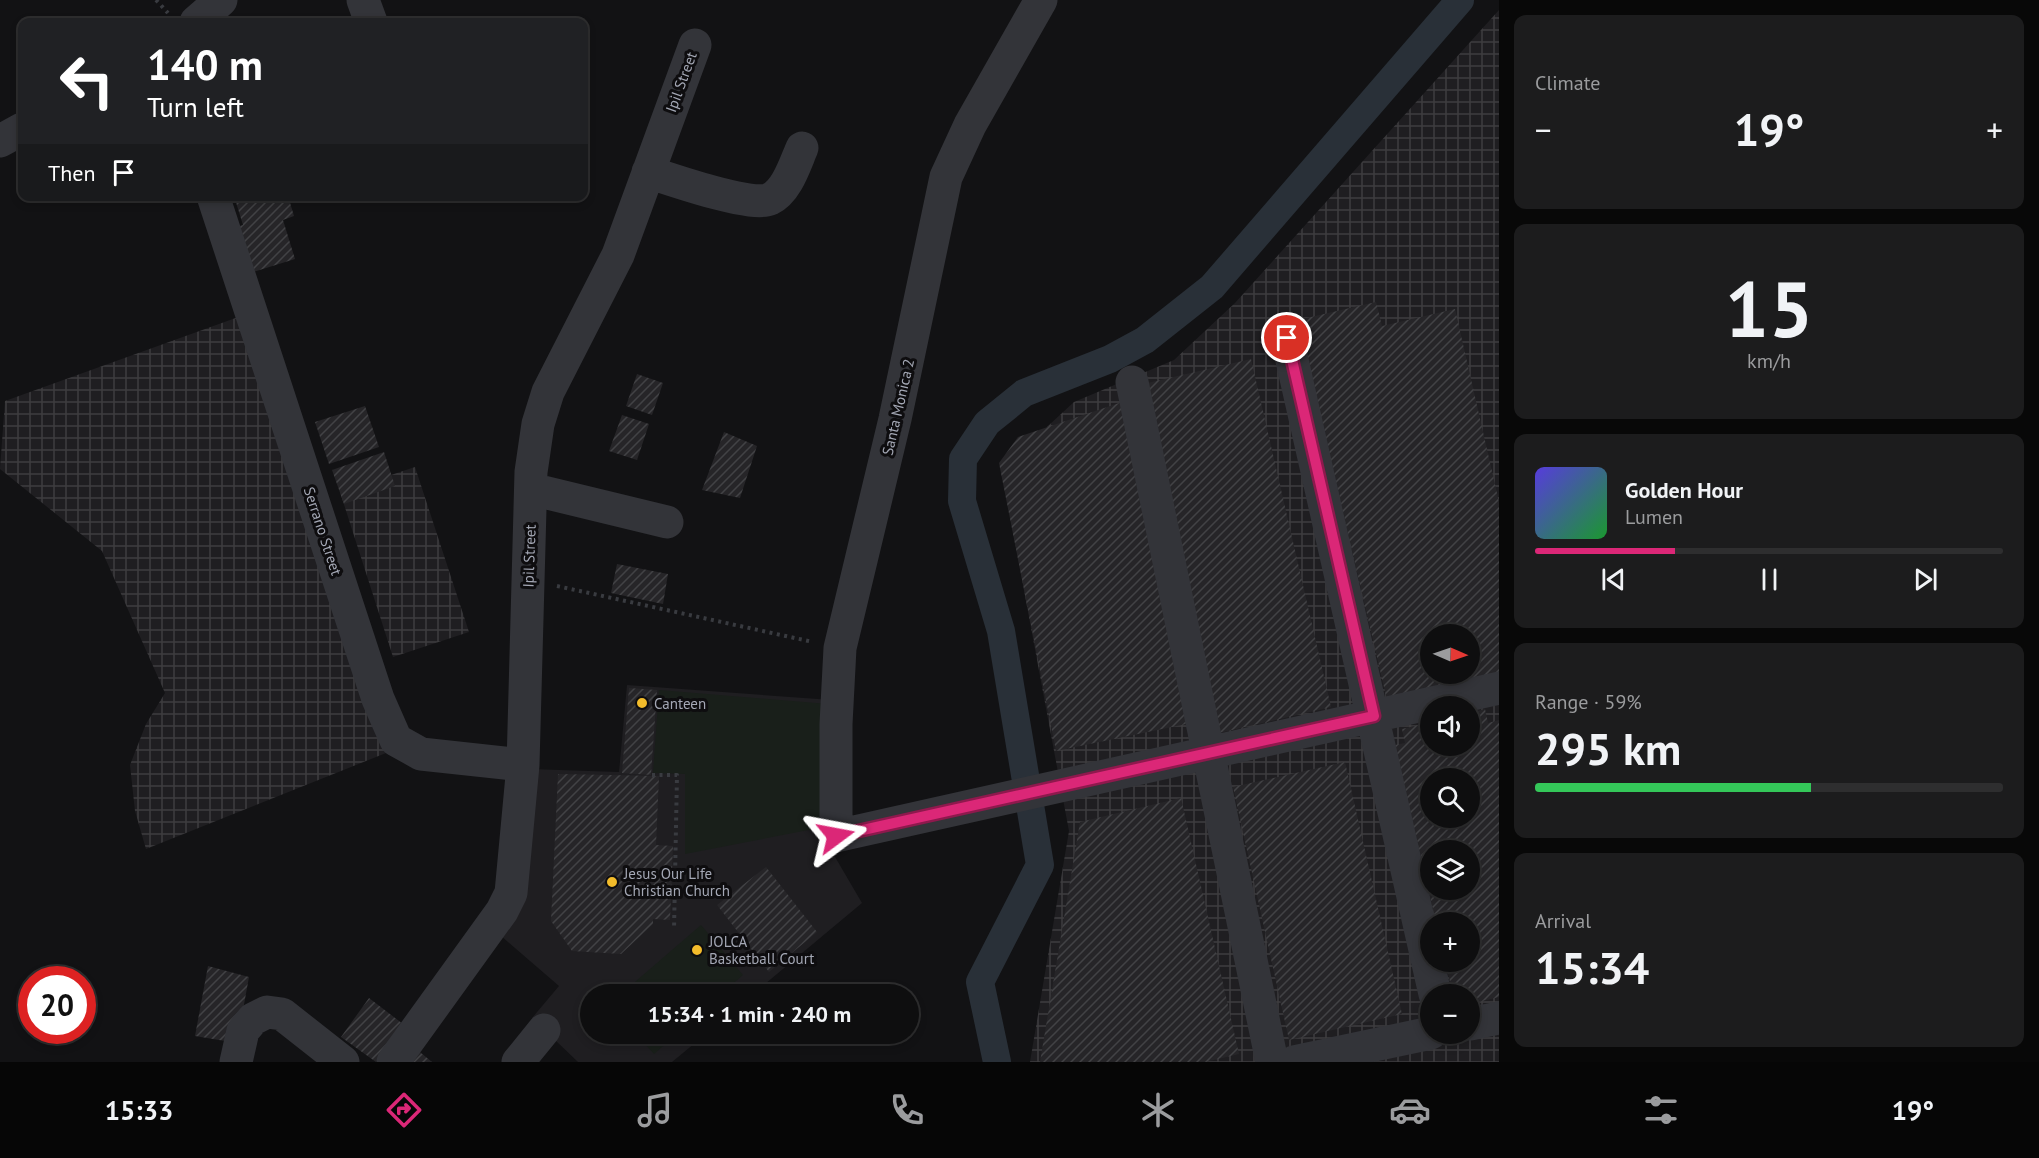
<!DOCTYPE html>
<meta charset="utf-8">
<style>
:root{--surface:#0e0e0f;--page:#1c1c1d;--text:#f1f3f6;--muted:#9b9c9e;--line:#2e2e2f;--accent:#db2777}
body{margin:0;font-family:"PT Sans",sans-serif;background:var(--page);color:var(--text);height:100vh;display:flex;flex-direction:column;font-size:22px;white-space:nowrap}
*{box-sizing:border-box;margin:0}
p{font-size:20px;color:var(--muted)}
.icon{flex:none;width:33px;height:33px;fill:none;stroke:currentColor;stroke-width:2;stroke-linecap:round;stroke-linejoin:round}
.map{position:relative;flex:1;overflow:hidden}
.details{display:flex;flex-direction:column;gap:15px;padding:15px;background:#080808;width:540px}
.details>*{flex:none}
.top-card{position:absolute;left:18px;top:18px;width:570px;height:183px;border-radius:12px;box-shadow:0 3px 9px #0003,0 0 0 2px var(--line);background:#202124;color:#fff;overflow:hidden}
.needle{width:39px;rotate:92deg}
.fabs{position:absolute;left:1420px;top:624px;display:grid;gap:12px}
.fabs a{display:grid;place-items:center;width:60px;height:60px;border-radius:50%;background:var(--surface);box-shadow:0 3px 9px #0003,0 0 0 2px var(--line);font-size:30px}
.speed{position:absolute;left:18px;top:966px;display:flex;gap:12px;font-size:30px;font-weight:700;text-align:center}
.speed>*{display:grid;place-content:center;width:78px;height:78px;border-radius:50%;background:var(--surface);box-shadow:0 3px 9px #0003,0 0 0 2px var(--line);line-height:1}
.speed .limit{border:9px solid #d22;background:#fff;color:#111}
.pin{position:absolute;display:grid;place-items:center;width:51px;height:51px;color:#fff;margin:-26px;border:3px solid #fff;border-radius:50%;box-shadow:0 2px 6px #0007}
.me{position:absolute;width:66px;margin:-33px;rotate:77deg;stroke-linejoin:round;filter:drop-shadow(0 0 4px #0008)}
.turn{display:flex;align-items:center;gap:21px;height:126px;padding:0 30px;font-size:27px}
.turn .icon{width:78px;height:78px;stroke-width:2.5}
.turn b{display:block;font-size:42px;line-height:51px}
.then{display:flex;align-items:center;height:57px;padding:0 30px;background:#0003;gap:12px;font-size:22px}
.big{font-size:45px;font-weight:600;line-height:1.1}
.details .tile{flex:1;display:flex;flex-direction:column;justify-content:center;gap:9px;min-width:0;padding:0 21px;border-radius:12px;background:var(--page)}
.details .dial{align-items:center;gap:0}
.dial b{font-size:78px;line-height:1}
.song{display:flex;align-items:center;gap:18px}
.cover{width:72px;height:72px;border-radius:9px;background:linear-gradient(135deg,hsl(250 70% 55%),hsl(130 70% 35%))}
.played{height:6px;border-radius:3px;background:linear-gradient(90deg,var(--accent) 30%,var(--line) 30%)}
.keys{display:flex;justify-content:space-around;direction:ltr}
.heat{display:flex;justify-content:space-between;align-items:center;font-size:33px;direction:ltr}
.charge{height:9px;border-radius:4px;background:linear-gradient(90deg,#34c759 59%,var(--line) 0)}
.trip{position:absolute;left:580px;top:984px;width:339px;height:60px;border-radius:30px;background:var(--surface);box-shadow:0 3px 9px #0003,0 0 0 2px var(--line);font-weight:600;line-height:60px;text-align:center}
.tab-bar{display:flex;height:96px;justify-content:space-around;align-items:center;background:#060606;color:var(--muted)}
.tab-bar .icon{width:42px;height:42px}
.tab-bar .active{color:var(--accent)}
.tab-bar b{font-size:27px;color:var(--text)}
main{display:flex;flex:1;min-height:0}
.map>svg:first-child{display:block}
.built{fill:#1f1e21}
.industrial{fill:url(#industrial-grid);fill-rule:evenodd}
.grass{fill:#191f1a}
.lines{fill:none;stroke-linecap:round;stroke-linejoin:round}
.canal{stroke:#293038;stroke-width:28}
.building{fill:url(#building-hatch);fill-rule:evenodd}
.path{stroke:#393b40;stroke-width:4;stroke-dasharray:3 4.5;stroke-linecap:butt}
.minor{stroke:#333439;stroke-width:33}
.route-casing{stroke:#8e194d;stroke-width:15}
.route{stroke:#db2777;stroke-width:10}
.poi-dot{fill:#f3bc2b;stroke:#0e0d0f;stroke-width:2}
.labels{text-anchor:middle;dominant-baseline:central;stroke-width:6;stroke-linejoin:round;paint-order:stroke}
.street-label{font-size:15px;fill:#a4a8b5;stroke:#0e0d0f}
.poi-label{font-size:15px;fill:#a4a8b5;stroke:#0e0d0f;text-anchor:start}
</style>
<main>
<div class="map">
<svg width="1499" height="1062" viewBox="0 0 1499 1062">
<defs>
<pattern id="industrial-grid" width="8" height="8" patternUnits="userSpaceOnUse" patternTransform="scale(1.5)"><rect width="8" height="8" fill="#1f1e21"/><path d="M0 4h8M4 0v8" fill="none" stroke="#3d3c3f"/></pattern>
<pattern id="building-hatch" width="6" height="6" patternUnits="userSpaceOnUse" patternTransform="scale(1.5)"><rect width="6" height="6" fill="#262528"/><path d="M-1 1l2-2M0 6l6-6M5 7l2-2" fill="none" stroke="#424245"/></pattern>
</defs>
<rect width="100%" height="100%" fill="#121214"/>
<path class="built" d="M627 685 832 700 831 850 862 903 753 994H591V1034H706L672 1062H578L532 1018 559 986 500 935 530 769 619 772Z"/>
<path class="industrial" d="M1499 10V1062H1030L1069 831 1006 494 1021 451 1074 402 1174 360 1235 303ZM1431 634H1470V674H1431ZM1431 706H1470V746H1431ZM1431 778H1470V818H1431ZM1431 850H1470V890H1431ZM1431 922H1470V962H1431ZM1431 994H1470V1034H1431Z
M244 315 391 751 146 849 135 811 130 765 146 724 165 693 102 551 0 469 5 401Z
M415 467 469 632 393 657 340 492Z"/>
<path class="grass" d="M659 690 828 704 824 827 685 854V774L653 773Z
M701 925 743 975 721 994H621Z
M636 1034H677L654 1054Z"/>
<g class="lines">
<path class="canal" d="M997 1062 980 982 1040 865 1001 631 962 501 963 459 987 423 1024 393 1110 359 1145 340 1212 287 1460 0"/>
</g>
<path class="building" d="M234 196H288L294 216 283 220 295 259 253 272 239 226 243 225Z
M1376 302 1382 326 1455 309 1499 502V674L1387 700 1298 320ZM1431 634H1470V674H1431Z
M1251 359 1331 707 1219 733 1139 385Z
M637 374 663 383 652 415 626 406Z
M1125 401 1196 722 1056 751 999 463 1018 437Z
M365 406 379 447 329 464 315 422Z
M622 415 649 424 637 460 609 451Z
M724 432 757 446 740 498 702 490Z
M384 452 395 486 344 504 332 470Z
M617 564 668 574 663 604 611 593Z
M629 688 657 690 651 775 622 773Z
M1485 709 1488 723 1499 720V997L1470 1004V994H1453L1445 962H1470V922H1436L1395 745 1405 743 1402 729 1431 722V746H1470V713ZM1431 778H1470V818H1431ZM1431 850H1470V890H1431Z
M1345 762 1402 1014 1289 1040 1233 787Z
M558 774 659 776 656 845 673 846 670 920 653 919V924L621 954 572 951 551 921Z
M1181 798 1239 1054 1205 1062H1040L1080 822Z
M766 867 817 932 769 972 717 905Z
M208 966 249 977 237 1043 195 1036Z
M369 998 403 1024 376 1062 341 1037Z
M415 1048 432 1062H404Z"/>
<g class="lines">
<path class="path" d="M156 0 168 13
M557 586 813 642
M652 775H677L674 930"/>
<path class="minor" d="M363 0 371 22
M1041 0 970 125 946 177 895 419 840 648 836 724V836L1499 688
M196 22 221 0
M0 141 22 129
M648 172C670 179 752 208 770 199 787 191 795 164 802 148
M213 196 378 699 396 740 421 754 523 765
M1287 338 1435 994
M1132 382 1272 1062
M531 489 667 522
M1470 1024 1499 1018
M236 1062 243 1031 253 1019 267 1012 282 1014 343 1062
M393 1062 502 911 511 893 523 765 531 472 538 424 548 392 618 255 695 45
M518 1062 544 1030
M1294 1062 1431 1033"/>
</g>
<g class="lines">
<defs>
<path id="route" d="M836 836 1374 716 1287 338"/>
</defs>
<use href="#route" class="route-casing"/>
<use href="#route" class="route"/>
</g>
<g class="poi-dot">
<circle cx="642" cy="703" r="6"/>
<circle cx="612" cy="882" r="6"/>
<circle cx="697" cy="950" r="6"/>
</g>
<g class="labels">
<g class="street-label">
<text transform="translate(681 82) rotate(-70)">Ipil Street</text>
<text transform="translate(898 407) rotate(-77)">Santa Monica 2</text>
<text transform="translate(323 531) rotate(72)">Serrano Street</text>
<text transform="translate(529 556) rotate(-88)">Ipil Street</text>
</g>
<g class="poi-label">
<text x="654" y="703">Canteen</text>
<text x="624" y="873">Jesus Our Life<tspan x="624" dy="17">Christian Church</tspan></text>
<text x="709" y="941">JOLCA<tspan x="709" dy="17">Basketball Court</tspan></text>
</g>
</g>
</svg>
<div class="fabs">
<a><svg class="needle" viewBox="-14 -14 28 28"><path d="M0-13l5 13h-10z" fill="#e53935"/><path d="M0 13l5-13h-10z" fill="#9b9c9e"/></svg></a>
<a><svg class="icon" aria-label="sound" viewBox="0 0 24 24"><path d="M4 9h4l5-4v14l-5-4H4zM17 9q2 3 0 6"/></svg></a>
<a><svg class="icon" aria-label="search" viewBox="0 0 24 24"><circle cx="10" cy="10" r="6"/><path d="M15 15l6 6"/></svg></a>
<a><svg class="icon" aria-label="layers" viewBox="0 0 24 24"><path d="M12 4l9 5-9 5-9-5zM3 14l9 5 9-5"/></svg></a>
<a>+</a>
<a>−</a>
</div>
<div class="speed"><div class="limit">20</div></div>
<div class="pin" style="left:1287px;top:338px;background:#d93025"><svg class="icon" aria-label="arrive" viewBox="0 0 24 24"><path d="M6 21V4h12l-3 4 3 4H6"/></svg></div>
<svg class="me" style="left:836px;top:836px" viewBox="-20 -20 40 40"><path d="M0-17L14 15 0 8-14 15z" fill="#db2777" stroke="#fff" stroke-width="4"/></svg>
<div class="trip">15:34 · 1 min · 240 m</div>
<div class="top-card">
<div class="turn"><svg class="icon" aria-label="left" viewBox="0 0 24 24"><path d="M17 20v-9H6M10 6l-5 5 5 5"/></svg><div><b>140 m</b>Turn left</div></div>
<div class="then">Then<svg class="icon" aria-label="arrive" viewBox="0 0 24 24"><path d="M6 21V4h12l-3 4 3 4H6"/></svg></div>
</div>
</div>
<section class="details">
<div class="tile"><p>Climate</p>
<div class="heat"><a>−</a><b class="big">19°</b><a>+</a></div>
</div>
<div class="tile dial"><b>15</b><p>km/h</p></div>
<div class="tile">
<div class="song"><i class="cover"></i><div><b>Golden Hour</b><p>Lumen</p></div></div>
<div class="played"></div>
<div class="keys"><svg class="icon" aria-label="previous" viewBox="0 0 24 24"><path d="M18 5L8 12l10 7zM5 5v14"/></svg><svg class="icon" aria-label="pause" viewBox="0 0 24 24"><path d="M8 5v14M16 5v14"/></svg><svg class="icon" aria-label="next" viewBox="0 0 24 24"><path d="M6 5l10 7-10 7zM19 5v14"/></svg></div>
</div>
<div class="tile"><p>Range · 59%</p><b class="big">295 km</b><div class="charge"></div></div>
<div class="tile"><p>Arrival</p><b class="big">15:34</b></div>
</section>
</main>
<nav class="tab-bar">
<b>15:33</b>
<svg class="icon active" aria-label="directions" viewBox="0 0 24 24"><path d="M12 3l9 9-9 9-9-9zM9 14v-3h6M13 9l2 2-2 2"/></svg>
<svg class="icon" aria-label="music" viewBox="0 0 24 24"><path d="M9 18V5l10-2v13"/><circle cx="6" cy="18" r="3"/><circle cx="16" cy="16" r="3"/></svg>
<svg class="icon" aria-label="phone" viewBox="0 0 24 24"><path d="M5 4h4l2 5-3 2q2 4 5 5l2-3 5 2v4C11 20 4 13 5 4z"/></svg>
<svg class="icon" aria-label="climate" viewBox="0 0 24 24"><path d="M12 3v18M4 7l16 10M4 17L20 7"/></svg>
<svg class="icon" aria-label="car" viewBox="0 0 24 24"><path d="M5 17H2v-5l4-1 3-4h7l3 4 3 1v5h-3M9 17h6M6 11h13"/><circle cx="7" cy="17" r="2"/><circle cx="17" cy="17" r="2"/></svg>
<svg class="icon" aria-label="filters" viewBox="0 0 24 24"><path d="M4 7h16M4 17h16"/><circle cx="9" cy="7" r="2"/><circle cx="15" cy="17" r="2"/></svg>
<b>19°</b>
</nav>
